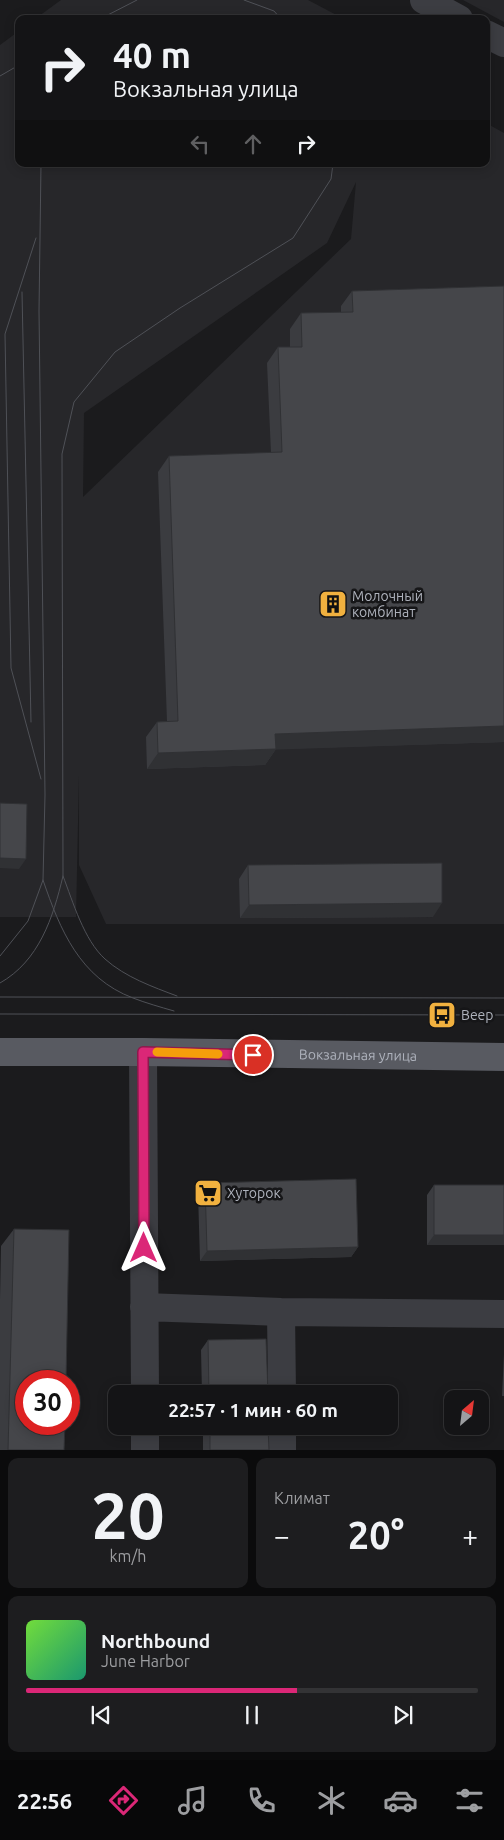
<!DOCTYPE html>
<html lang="ru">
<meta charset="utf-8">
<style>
:root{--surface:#141416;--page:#1d1d1f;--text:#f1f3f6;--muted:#9d9ea1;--line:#333335;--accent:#db2777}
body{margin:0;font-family:Ubuntu,sans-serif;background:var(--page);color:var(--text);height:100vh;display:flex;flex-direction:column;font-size:19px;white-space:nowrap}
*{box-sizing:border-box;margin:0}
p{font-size:16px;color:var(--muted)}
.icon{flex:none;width:28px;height:28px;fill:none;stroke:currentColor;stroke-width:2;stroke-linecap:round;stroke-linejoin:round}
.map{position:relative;height:1450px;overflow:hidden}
.drawer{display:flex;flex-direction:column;gap:8px;padding:8px;background:#0b0b0c;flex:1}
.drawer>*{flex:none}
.hud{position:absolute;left:15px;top:15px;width:475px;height:152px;border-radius:10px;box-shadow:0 2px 12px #0003,0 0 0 1px var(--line);background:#141416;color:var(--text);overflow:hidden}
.needle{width:32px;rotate:28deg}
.fabs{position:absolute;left:444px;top:1390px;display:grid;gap:10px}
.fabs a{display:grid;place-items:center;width:45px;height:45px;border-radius:10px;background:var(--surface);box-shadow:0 2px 12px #0003,0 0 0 1px var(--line);font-size:25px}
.speed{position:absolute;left:15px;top:1370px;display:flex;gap:10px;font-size:25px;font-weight:700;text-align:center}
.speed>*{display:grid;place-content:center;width:65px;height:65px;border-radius:50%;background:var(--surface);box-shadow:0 2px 12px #0003,0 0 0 1px var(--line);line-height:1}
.speed .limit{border:8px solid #d22;background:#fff;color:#111}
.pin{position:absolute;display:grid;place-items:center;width:42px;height:42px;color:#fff;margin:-21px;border:2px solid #fff;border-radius:50%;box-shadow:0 1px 5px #0007}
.me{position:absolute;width:55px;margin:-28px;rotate:0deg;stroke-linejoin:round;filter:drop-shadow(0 0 4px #0008)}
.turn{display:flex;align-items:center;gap:18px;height:105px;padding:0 15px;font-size:22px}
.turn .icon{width:65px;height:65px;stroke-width:2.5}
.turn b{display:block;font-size:35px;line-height:42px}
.lanes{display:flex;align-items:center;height:48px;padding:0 15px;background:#0003;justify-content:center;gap:25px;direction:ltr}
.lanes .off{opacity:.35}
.big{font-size:38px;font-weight:700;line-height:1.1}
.drawer .tile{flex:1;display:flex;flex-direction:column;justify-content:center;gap:8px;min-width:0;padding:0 18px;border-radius:10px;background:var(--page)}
.drawer .dial{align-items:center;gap:0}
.dial b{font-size:65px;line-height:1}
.song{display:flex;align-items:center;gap:15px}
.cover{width:60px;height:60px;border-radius:8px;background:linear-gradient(135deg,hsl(100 70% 55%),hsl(160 70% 35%))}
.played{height:5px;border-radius:2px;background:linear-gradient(90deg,var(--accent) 60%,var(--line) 60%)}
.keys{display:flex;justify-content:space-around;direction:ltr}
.heat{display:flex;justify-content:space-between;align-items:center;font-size:28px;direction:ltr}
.drawer .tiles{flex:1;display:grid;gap:8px;grid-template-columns:1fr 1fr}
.tile:last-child{grid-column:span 2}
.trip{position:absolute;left:108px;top:1385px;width:290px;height:50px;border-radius:10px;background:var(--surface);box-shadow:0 2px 12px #0003,0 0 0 1px var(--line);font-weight:700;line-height:50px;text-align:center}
.tab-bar{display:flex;height:80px;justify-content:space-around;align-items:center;background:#080809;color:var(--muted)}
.tab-bar .icon{width:35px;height:35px}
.tab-bar .active{color:var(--accent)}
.tab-bar b{font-size:22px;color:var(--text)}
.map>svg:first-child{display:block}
.built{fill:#27272a;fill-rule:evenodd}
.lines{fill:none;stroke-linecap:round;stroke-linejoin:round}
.minor{stroke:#3c3d42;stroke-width:28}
.major{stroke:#585a61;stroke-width:28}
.tram{stroke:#4f5157;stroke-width:1}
.wall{fill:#3b3c40}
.shaded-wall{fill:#303134}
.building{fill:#45464a;stroke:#303134}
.route-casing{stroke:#8e194d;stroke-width:12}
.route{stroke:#db2777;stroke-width:9}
.slow{stroke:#f59e0b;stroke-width:9}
.labels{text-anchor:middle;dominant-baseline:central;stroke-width:5;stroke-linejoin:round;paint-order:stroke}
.poi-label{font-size:14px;fill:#aeb2bc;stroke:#161618;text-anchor:start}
.street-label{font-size:14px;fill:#aeb2bc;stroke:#161618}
</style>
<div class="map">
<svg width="504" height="1450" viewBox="0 0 504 1450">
<rect width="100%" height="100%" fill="#1b1b1d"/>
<path class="built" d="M61 0H308L344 19H35Z
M463 0H504V22Z
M19 31V164H486V123L504 133V924H106L79 865V775L76 917H0V45ZM356 182 351 239 83 497 84 413 327 243Z"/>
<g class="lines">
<path class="minor" d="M424 0 459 19
M486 34 504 43
M143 1052 145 1394
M144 1307 281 1312 504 1314
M281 1312 282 1394
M145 1426V1450
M282 1426V1450"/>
<path class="major" id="s1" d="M0 1052H143L504 1057"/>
<path class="tram" d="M244 0 274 11 281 19
M100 19 137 0
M0 76 19 65
M36 238 5 334 11 668 41 779
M22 292 31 722
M63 876C73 902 84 940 105 959 125 977 153 987 177 996
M43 880C60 930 80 978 133 998 146 1003 160 1007 174 1011
M0 956 28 921 43 880 45 795 39 311 41 164
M0 983C39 961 53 918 63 876L62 454 74 402 115 352 180 308 293 238 331 179 333 164
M0 997 504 998
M0 1014 504 1015"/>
</g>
<path class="wall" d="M504 286V742L276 749 265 765 147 769 146 737 157 722 167 721 158 472 169 456 271 453 267 363 278 347H290V329L301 313 341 312V306L352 291Z
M248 865 433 917 240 918 239 879Z
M205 1183 358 1247 351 1257 200 1261 198 1193Z
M434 1185H504V1245H427V1195Z
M14 1229 64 1450H0V1299L1 1246Z
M208 1340 268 1394H202L201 1350Z
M504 1354V1396H502Z
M203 1426H268L269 1450H203Z"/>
<path class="shaded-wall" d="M504 726V742L264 750 275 734Z
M276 749 265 765 147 769 158 753Z
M0 858 26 859 19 869 0 868Z
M442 903 433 917 240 918 249 905Z
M434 1235H504V1245H427Z
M358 1247 351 1257 200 1261 207 1251Z"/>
<path class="building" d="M504 286V726L275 734 276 749 158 753 157 722 178 721 169 456 282 452 278 347H302L301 313 353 312 352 291Z
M0 803 27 804 26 859 0 858Z
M442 863V903L249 905 248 865Z
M356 1179 358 1247 207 1251 205 1183Z
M434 1185H504V1235H434Z
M14 1229 69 1230 66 1381H26V1424H65L64 1450H8Z
M266 1339 268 1394H209L208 1340Z
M210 1426H268L269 1450H210Z"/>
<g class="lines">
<defs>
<path id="route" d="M144 1248 143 1052 253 1055"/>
</defs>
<use href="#route" class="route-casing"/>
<use href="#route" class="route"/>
<path class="slow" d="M157 1052 218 1054"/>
</g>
<defs>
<symbol id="building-square" viewBox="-11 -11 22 22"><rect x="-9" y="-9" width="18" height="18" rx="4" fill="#f1b13f" stroke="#161618"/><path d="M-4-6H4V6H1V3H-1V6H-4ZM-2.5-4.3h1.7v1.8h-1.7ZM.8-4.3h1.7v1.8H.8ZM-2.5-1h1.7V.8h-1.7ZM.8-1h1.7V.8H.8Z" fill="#111"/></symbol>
<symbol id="bus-square" viewBox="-11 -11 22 22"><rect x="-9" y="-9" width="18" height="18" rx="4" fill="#f1b13f" stroke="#161618"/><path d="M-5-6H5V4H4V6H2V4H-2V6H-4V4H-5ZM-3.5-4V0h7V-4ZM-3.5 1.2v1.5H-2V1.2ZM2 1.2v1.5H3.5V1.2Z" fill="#111"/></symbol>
<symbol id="supermarket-square" viewBox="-11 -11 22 22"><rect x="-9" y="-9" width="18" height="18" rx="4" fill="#f1b13f" stroke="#161618"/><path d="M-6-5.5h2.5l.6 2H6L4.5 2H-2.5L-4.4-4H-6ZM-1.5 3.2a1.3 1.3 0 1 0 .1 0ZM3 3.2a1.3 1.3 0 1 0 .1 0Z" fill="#111"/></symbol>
</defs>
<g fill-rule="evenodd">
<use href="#building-square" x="317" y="588" width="32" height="32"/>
<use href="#bus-square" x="426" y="999" width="32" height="32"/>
<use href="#supermarket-square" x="192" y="1177" width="32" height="32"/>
</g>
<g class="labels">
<g class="poi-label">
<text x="352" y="596">Молочный<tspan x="352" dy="16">комбинат</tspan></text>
<text x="461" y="1015">Веер</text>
<text x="227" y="1193">Хуторок</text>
</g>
<g class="street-label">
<text stroke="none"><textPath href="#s1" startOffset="358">Вокзальная улица</textPath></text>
</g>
</g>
</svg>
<div class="fabs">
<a><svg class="needle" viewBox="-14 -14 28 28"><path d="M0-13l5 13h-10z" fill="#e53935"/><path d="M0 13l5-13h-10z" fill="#9d9ea1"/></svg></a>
</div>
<div class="speed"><div class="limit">30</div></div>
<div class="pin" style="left:253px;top:1055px;background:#d93025"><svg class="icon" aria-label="arrive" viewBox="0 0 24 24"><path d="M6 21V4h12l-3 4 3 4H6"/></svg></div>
<svg class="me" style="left:144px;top:1248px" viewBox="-20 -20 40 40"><path d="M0-17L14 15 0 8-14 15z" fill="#db2777" stroke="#fff" stroke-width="4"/></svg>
<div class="trip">22:57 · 1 мин · 60 m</div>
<div class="hud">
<div class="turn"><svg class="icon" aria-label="right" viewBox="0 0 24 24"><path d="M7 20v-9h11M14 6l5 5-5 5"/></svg><div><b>40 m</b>Вокзальная улица</div></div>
<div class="lanes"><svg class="icon off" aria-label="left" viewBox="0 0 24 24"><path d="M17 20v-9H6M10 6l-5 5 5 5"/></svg><svg class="icon off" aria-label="ahead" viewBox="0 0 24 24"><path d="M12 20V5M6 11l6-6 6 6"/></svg><svg class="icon" aria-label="right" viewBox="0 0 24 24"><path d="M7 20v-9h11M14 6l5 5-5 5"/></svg></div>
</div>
</div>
<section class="drawer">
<div class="tiles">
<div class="tile dial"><b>20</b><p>km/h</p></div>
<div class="tile"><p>Климат</p>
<div class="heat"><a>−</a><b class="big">20°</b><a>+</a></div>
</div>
<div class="tile">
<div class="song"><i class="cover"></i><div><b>Northbound</b><p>June Harbor</p></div></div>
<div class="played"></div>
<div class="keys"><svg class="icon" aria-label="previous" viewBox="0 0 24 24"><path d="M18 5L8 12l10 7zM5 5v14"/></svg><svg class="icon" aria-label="pause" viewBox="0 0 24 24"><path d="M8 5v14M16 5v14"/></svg><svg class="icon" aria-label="next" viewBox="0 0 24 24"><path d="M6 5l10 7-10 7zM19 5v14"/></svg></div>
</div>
</div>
</section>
<nav class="tab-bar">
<b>22:56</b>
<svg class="icon active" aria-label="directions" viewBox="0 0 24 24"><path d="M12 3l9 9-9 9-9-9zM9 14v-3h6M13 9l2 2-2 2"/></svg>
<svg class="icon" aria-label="music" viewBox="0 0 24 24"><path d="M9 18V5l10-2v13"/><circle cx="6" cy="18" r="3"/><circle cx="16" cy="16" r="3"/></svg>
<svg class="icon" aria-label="phone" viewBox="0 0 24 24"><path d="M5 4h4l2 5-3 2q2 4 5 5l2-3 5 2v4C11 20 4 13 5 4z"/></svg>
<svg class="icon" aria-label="climate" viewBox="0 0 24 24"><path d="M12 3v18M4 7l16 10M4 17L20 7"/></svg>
<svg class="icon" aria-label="car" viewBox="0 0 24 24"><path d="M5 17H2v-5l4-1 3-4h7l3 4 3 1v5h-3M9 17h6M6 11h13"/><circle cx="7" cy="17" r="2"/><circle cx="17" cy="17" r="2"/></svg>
<svg class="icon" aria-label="filters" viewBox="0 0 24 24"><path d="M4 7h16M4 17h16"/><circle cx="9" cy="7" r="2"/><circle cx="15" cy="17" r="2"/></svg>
</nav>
